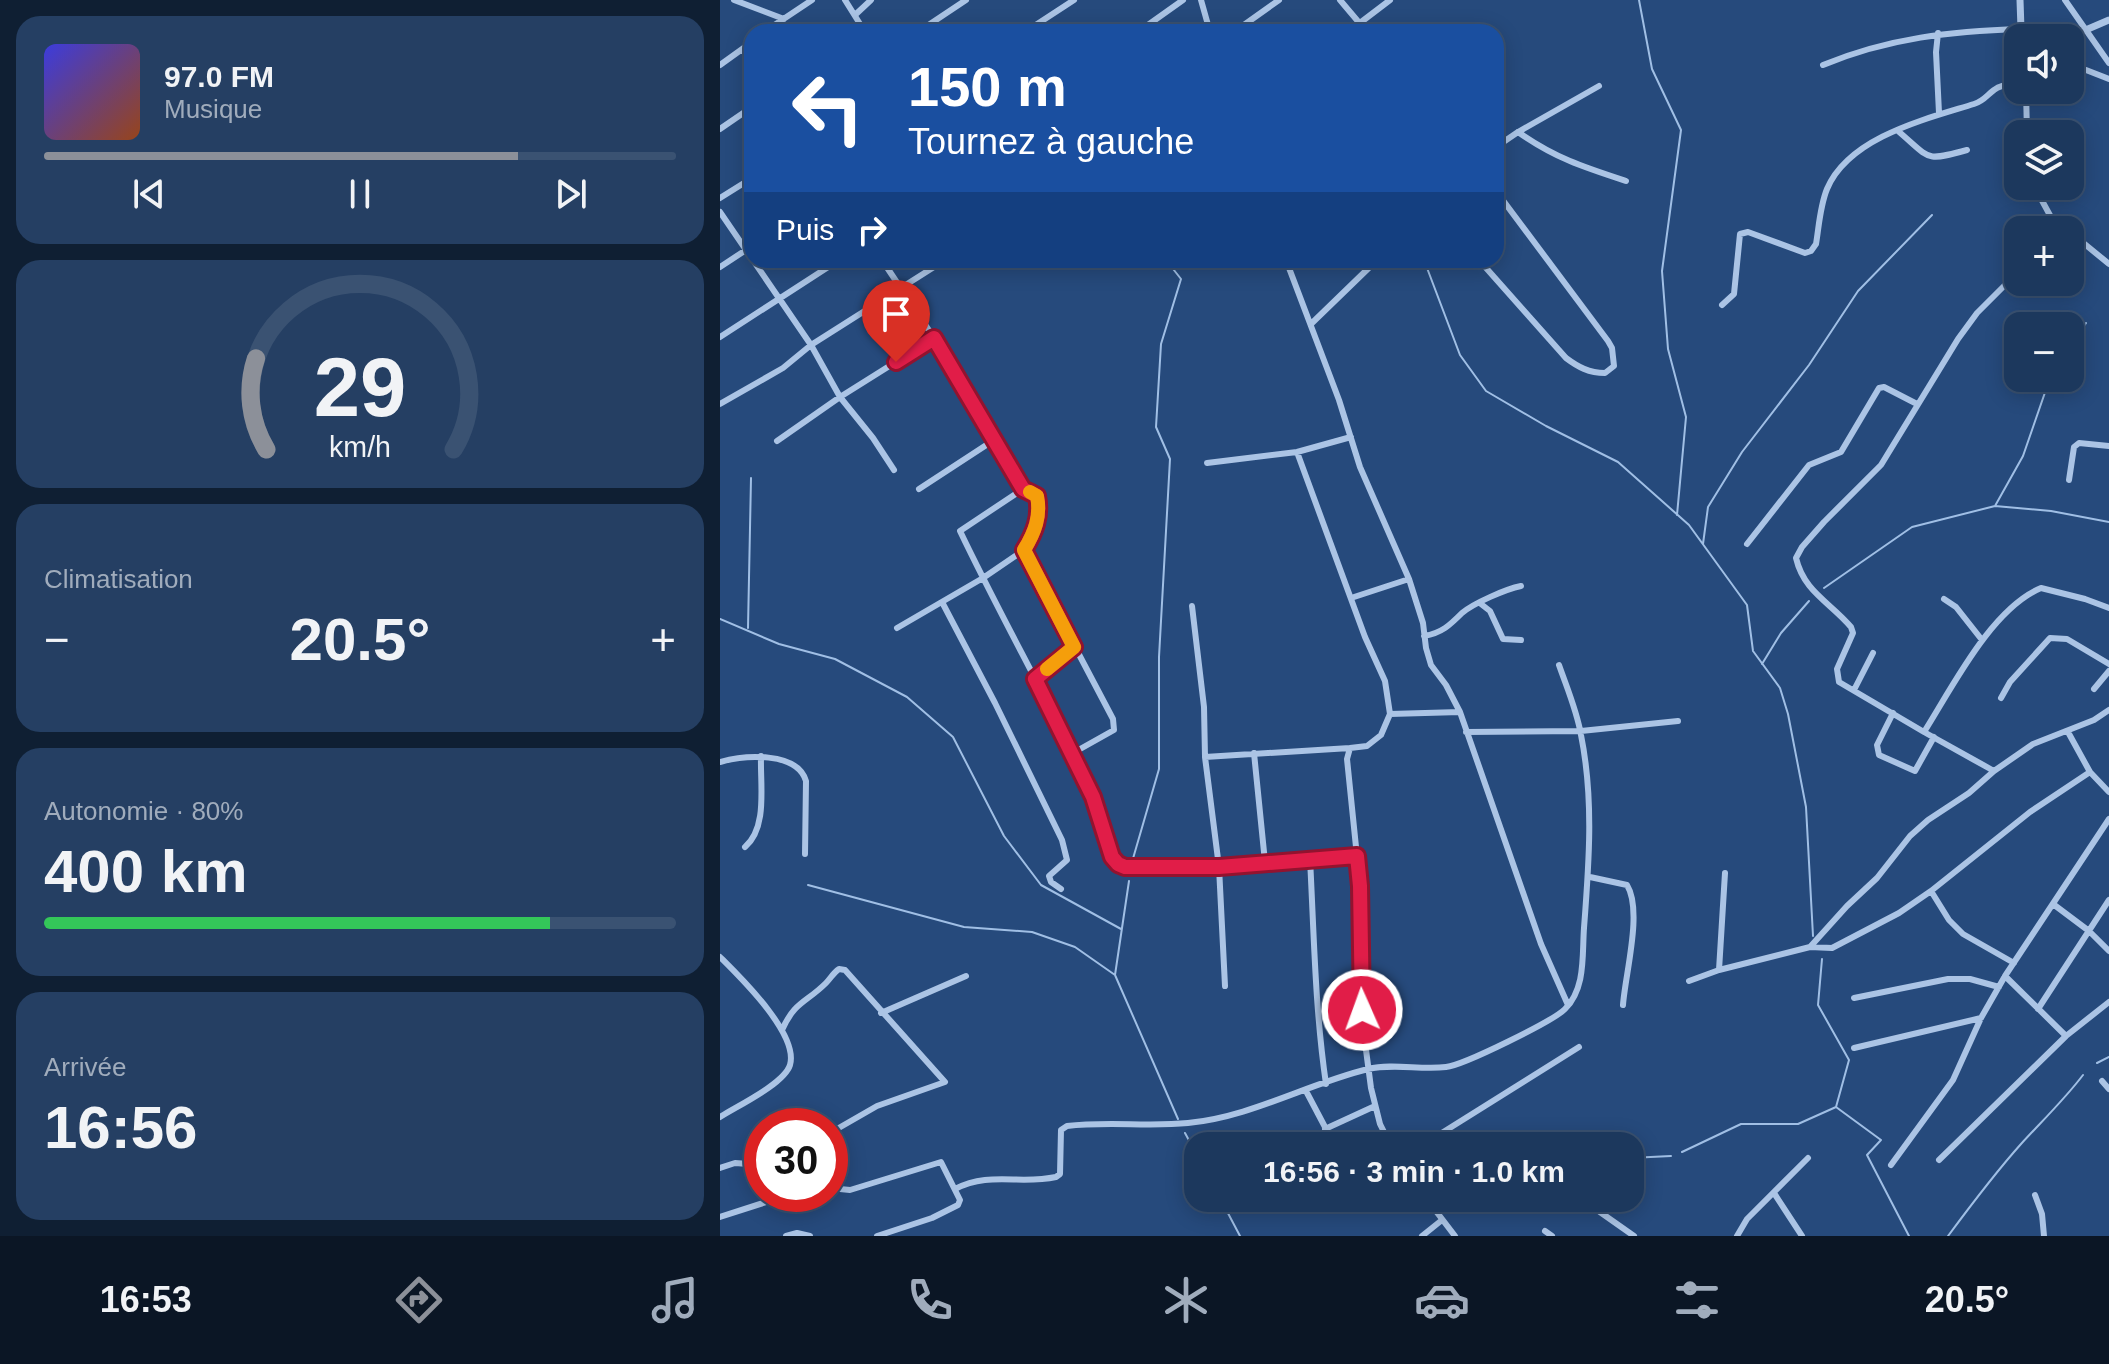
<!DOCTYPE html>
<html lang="fr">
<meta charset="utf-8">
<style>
:root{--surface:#1c385d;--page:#253f63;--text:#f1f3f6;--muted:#a0acbc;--line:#3a5272;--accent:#8c9099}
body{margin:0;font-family:Arial,sans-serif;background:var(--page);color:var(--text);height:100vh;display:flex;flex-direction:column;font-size:30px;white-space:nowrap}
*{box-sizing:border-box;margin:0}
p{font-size:26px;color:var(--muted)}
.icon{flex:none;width:44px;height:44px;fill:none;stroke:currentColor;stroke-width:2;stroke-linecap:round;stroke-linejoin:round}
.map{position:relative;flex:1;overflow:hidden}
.side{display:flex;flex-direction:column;gap:16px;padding:16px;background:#0f1f33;width:720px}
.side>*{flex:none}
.top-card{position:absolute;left:24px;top:24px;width:760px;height:244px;border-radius:24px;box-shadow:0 4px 20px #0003,0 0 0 2px var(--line);background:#1a4fa0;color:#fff;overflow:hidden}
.buttons{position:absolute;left:1284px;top:24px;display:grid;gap:16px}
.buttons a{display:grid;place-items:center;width:80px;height:80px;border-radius:16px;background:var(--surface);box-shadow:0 4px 20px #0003,0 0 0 2px var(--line);font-size:40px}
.speed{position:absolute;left:24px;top:1108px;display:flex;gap:16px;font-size:40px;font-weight:700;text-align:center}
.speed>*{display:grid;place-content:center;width:104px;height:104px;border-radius:50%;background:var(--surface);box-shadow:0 4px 20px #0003,0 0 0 2px var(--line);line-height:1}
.speed .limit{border:12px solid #d22;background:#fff;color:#111}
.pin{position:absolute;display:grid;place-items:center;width:68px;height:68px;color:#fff;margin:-82px -34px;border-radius:50% 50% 50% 0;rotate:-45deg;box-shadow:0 0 8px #0007}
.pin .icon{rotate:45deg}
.me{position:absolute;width:88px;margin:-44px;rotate:358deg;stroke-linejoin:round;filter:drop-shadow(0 0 6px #0008)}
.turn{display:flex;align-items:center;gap:28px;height:168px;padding:0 32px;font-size:36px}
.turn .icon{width:104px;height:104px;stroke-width:2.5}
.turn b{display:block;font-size:56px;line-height:68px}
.then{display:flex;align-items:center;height:76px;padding:0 32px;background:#0003;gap:16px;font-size:30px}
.big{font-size:60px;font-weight:700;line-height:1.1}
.side .widget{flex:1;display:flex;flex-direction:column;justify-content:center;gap:12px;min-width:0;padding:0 28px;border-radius:24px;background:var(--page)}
.side .dial{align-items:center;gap:0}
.dial svg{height:208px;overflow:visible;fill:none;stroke:var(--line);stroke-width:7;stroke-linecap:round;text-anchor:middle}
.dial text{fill:var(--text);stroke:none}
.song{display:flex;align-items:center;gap:24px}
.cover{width:96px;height:96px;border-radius:12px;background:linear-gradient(135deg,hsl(240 70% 55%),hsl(20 70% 35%))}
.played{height:8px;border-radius:4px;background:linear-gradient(90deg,var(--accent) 75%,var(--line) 75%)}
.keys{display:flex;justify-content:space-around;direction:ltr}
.heat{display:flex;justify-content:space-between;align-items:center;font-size:44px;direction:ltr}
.charge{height:12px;border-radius:6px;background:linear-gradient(90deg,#34c759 80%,var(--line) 0)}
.trip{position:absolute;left:464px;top:1132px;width:460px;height:80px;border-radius:24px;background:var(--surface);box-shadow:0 4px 20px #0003,0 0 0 2px var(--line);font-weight:700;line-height:80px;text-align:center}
.dock{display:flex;height:128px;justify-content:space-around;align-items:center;background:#0b1625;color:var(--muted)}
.dock .icon{width:56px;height:56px}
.dock .selected{color:var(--accent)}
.dock b{font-size:36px;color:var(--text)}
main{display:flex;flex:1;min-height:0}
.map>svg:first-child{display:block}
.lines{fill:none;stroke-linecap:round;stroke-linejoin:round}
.stream{stroke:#a0bfe5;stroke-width:2}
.minor{stroke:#abc4e5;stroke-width:6}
.tertiary{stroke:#abc4e5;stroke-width:7}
.route-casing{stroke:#92132f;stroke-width:20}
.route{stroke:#e11d48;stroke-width:14}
.slow{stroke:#f59e0b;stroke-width:14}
</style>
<main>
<section class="side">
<div class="widget">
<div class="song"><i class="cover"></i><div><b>97.0 FM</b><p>Musique</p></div></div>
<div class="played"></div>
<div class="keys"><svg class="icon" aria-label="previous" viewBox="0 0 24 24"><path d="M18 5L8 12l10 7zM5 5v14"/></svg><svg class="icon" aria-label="pause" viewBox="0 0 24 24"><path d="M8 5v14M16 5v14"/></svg><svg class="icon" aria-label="next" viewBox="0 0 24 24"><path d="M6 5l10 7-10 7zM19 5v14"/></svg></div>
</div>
<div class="widget dial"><svg viewBox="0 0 100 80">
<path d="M14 69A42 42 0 1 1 86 69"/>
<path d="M14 69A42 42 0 0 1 10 34" stroke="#8c9099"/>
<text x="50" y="56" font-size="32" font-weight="700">29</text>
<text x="50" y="72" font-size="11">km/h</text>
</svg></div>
<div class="widget"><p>Climatisation</p>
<div class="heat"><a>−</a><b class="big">20.5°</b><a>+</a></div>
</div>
<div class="widget"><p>Autonomie · 80%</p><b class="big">400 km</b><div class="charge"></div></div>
<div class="widget"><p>Arrivée</p><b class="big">16:56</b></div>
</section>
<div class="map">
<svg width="1389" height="1236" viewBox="0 0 1389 1236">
<rect width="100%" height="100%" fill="#264a7c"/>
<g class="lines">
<path class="stream" d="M919 0 932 69 961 130 942 271 948 349 966 417 957 515
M704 260 740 355 766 391 826 426 898 462 969 525 1027 605 1033 651 1060 688 1068 714 1086 807 1093 936
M1350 347 1366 323
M1275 506 1331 511 1389 522
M983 544 988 507 1022 452 1089 365 1138 291 1212 215
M1104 588 1192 527 1275 506 1303 456 1330 378
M0 619 59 644 115 659 187 697 233 737 284 836 321 885 401 929
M28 628 31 478
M1042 664 1061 633 1089 601
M412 862 439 769V657L450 459 436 427 441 344 461 279 446 260
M409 881 395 975 458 1119
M88 885 244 927 312 932 355 947 395 975
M1102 959 1098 1005 1129 1060 1116 1107 1161 1140 1147 1155 1189 1236
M1377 1063 1389 1057
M465 1133 478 1157
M962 1152 1021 1124H1078L1116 1107
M910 1158 951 1156
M500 1198 520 1236
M1228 1236C1251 1205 1275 1173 1301 1144 1322 1121 1344 1100 1363 1075"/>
<path class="minor" d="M14 0 64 19
M125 0 145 32
M481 0 490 32
M620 0 647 32
M1345 0 1389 63
M135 15 151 0
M44 32 92 0
M198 32 246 0
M305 32 354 0
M418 32 463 0
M514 32 559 0
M628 32 670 0
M1218 33 1216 52 1219 113
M23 49 32 66
M0 65 32 42
M1103 65C1168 38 1232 31 1301 29
M1350 68 1366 70 1389 79
M1306 90 1307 134
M1306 96 1319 90
M0 129 32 107
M1178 131C1211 159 1204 162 1247 150
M798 132C835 158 863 167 906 181
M776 147 798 132 879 86
M1314 186 1332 219 1331 230
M0 198 32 178
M0 212 91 345 120 397 153 438 174 470
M1332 219 1347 230
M1350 232 1389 264
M162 260 214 338 303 489 317 496 320 510 314 533 304 550 263 578 177 628
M566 260 619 400 640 467 689 579 703 623 706 648 711 665 726 685 740 712 821 944 848 1005
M759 260 846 358C858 367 869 373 885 373L894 366 892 348 888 341 776 191
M0 267 32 246
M1002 305 1014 294 1020 234 1028 232 1085 253 1091 251 1096 244C1099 226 1100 206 1107 189 1129 137 1206 119 1254 104 1264 101 1267 95 1274 90 1281 84 1290 85 1298 84
M592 323 657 260
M0 337 119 260
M0 404 63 368 91 345 225 260
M57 441 120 397 214 338
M577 452 645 637 665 681 670 714 661 735 647 746 630 748 627 759 640 886V992L643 1027 651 1088 660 1124 671 1146
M487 463 577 452 631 437
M1349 480 1354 447 1359 443 1389 446
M199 489 274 440
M303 489 240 531C282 619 330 703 371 791 380 811 386 860 405 867H499L637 856
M1027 544 1089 465 1121 452 1159 388 1164 387 1197 404
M304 550 393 719 394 730 353 753
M631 598 689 579
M1224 599 1236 607 1262 640
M222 602 275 703 342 840 347 860 329 876 331 882 341 889
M761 604 770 611 783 639 801 640
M472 606 484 707 485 757 499 867 505 986
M704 636C722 633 730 625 742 613 754 603 786 589 801 586
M315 679 354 647
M1374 689 1389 671
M1134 690 1153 653
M1281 698 1290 682 1330 638 1347 639 1389 664
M1173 713 1157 745 1159 755 1195 771 1214 737
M670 714 740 712
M746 732 861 731 958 721
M1204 732 1119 682 1117 669 1133 633 1131 627C1110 602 1084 592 1076 558L1082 547 1104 522 1161 465 1238 339 1257 313 1298 272
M1348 732 1370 772 1389 792
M534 753 545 862
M485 757 630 748
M0 762C24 755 77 751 86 781L85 854
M1274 771 1204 732C1232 688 1271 609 1321 588L1365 599 1389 608
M25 847C48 827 40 785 41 756
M590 859C594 934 595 1009 606 1084
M870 877 907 885C923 911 905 975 903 1005
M1211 891 1229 920 1243 934 1294 963
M1333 904 1369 931 1389 951
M1090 947 1112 948 1179 913 1211 891 1310 812 1370 772
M0 957C20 977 79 1034 70 1065 64 1084 17 1106 0 1117
M999 970 1005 873
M1285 976 1346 1036
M969 981 999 970 1090 947 1127 906 1157 878 1190 836 1208 820 1249 793 1274 771 1313 744 1374 720 1389 710
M1134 998 1228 979H1250L1279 987
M1318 1009 1389 900
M161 1013 246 976
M62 1030C75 1001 86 1003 106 983 111 978 113 973 119 969L125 970 225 1082 157 1106 110 1133
M1134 1048 1261 1018
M1382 1081 1389 1089
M586 1091 615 1146
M605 1129 655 1106
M701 1146 859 1047
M1219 1160 1346 1036 1389 1002
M1171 1165 1233 1080 1261 1018 1285 976 1389 819
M0 1168 15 1163 42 1165
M110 1188 130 1190 221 1162 240 1200 238 1205 212 1218 157 1236
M235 1189C270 1171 299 1185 336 1177L340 1174 341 1130 347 1126C387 1121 428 1127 468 1123 531 1117 587 1084 648 1069 673 1063 700 1070 726 1067 744 1065 833 1021 845 1009 866 988 862 955 864 928 869 863 874 799 861 735 857 711 847 688 839 665
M1054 1193 1082 1236
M1315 1195 1322 1214 1324 1236
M706 1198 735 1236
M860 1198 914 1236
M0 1217 71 1194
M825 1231 832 1236
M66 1236 77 1233 90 1236
M702 1236 722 1220
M1017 1236 1027 1219 1088 1158"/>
<path class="tertiary" d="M1300 0 1301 29 1305 38
M1347 38 1389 20"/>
</g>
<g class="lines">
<defs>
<path id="route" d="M176 362 214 338 303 489 317 496C321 516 315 532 304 550L354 647 315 679 373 797 392 857 398 864 405 867H499L637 856 640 886 642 1010"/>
</defs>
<use href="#route" class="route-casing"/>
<use href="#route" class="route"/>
<path class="slow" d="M310 492 317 496C321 516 315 532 304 550L354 647 327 669"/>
</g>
</svg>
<div class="buttons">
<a><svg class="icon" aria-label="sound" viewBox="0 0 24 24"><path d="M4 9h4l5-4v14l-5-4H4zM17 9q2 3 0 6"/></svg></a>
<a><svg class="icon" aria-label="layers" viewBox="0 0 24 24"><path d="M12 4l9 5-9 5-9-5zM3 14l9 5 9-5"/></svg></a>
<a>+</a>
<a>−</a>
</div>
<div class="speed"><div class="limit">30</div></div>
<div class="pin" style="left:176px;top:362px;background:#d93025"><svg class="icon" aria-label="arrive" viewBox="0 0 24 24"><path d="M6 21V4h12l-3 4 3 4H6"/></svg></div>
<svg class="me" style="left:642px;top:1010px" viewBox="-20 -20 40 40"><circle r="17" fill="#e11d48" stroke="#fff" stroke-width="3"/><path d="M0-11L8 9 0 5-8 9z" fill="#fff"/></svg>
<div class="trip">16:56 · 3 min · 1.0 km</div>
<div class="top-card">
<div class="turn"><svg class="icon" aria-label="left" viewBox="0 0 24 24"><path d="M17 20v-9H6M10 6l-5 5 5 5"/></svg><div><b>150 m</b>Tournez à gauche</div></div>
<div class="then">Puis<svg class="icon" aria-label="right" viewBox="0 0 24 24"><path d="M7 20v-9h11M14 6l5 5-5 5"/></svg></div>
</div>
</div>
</main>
<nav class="dock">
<b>16:53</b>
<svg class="icon selected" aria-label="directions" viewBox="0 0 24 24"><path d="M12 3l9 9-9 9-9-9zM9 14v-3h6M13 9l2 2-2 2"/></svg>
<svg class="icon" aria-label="music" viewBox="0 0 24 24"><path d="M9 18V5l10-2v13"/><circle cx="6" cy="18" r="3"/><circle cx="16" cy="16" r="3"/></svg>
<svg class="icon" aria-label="phone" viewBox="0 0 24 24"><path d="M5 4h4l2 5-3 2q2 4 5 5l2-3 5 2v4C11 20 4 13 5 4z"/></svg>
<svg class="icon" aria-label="climate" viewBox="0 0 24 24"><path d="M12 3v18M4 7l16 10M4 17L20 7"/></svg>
<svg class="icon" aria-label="car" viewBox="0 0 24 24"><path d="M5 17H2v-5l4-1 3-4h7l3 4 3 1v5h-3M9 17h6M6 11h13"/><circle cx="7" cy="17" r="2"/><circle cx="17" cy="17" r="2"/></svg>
<svg class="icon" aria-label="filters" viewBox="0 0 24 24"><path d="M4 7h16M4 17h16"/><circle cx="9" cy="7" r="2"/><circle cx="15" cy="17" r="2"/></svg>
<b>20.5°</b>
</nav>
